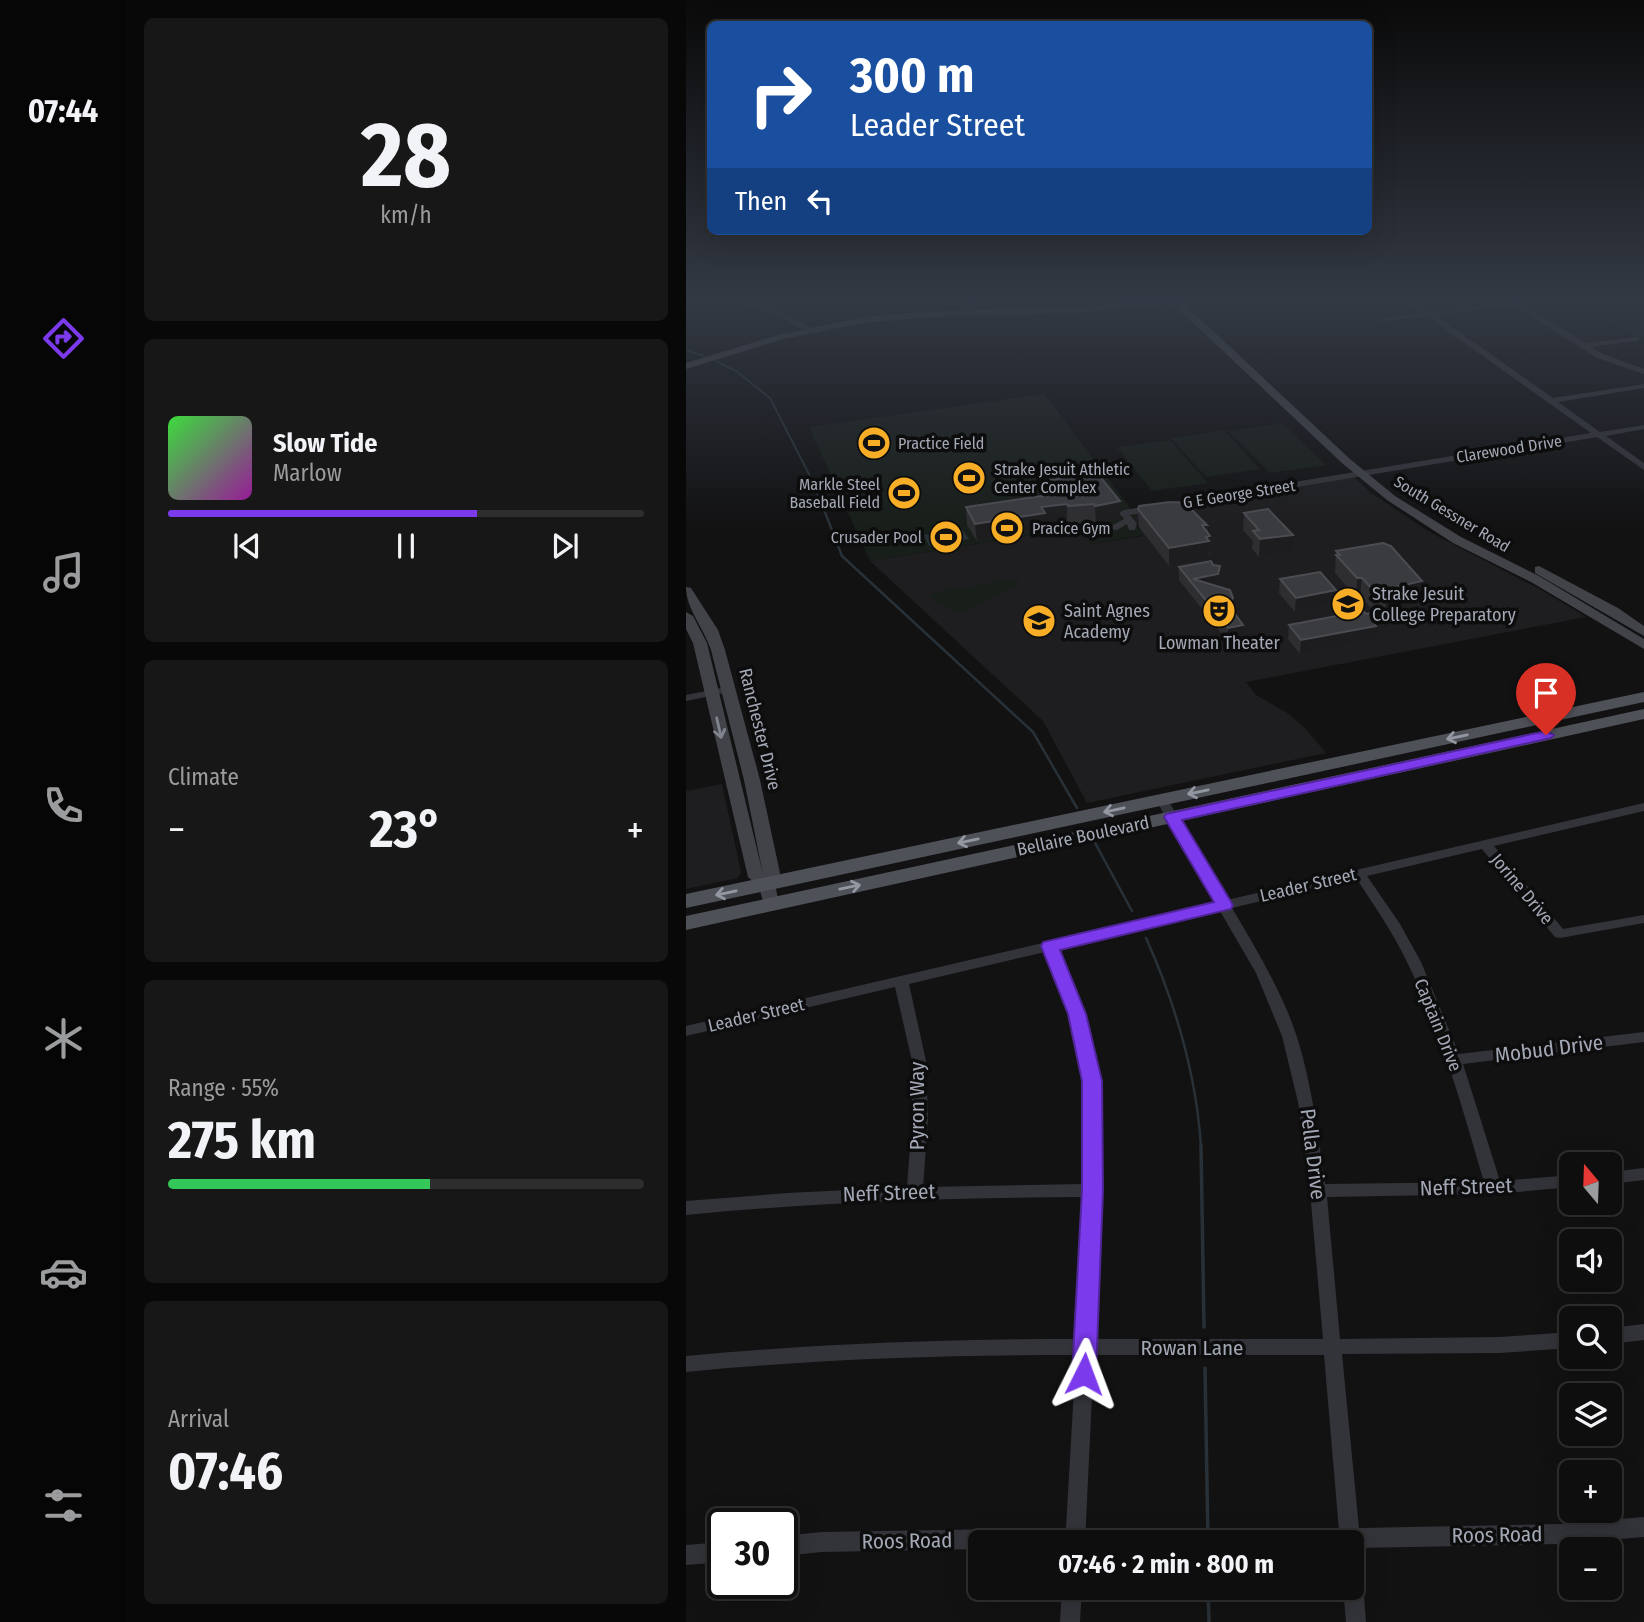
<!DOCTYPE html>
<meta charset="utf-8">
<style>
:root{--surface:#0e0e0e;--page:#171717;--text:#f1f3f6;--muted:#9b9c9e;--line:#2e2e2e;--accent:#7c3aed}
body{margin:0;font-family:"Fira Sans Condensed",sans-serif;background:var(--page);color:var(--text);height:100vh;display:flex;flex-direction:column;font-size:26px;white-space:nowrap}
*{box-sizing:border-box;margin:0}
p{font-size:23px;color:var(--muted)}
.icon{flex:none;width:38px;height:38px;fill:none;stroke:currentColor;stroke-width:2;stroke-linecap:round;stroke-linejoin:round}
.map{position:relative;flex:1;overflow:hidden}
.details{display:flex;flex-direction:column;gap:18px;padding:18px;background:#080808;width:560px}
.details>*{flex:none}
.guide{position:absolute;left:21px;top:21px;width:665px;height:214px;border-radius:10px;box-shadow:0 7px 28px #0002,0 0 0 2px var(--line);background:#1a4fa0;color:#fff;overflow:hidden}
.needle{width:46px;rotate:341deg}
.tools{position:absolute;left:873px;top:1152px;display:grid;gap:14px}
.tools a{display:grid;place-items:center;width:63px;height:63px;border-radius:10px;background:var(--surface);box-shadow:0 7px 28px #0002,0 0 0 2px var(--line);font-size:35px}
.speed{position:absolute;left:21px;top:1508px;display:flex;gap:14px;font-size:35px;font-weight:700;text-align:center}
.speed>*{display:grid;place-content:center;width:91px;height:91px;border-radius:50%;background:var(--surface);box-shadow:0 7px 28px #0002,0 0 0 2px var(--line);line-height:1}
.speed .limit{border:4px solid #111;border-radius:10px;background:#fff;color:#111}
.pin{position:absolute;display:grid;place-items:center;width:60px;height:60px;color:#fff;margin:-72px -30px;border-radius:50% 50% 50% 0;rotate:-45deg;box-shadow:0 0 7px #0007}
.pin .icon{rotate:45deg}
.me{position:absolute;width:77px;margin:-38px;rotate:3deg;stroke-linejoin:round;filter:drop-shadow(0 0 5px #0008)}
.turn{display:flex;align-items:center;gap:24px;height:147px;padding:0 28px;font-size:32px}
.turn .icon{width:91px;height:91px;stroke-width:2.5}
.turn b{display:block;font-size:49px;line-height:60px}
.then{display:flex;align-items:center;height:66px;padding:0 28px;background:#0003;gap:14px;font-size:26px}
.big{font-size:52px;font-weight:700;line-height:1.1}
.details .tile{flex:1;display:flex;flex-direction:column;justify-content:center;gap:10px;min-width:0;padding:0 24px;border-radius:10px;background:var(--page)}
.details .dial{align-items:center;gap:0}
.dial b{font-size:91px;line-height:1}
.song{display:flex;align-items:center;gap:21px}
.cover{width:84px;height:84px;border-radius:10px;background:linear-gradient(135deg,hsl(120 70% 55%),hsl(300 70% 35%))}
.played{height:7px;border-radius:4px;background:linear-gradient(90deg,var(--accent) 65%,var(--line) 65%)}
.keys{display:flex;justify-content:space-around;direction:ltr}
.heat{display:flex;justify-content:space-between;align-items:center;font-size:38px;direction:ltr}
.charge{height:10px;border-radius:5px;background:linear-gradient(90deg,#34c759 55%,var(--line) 0)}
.trip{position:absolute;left:282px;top:1530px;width:396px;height:70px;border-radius:10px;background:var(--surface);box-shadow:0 7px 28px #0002,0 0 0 2px var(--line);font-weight:700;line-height:70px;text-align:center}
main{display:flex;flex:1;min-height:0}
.tabs{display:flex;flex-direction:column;width:126px;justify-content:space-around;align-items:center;background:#060606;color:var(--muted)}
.tabs .icon{width:49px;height:49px}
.tabs .on{color:var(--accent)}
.tabs b{font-size:32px;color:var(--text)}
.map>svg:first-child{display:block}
.built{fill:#1e1e20}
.green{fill:#181e19}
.water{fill:#283137}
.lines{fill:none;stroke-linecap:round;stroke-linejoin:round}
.stream-far2{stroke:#283137;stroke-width:2}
.stream-far1{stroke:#283137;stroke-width:2.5}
.stream{stroke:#283137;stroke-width:3.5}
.street{fill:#333439;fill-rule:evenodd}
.secondary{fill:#414349;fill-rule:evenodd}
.primary{fill:#4f5158;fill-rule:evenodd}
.wall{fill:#2e2e31}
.shaded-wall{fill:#1d1d1f}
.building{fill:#3a3b3f;stroke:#4b4c52;stroke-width:2}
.oneway{stroke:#81858f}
.oneway2{stroke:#9297a2}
.route{fill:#7c3aed;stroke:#51269a;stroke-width:2}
.labels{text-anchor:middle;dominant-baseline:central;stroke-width:7;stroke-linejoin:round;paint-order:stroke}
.far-poi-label{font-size:16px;fill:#a3a8b5;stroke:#0d0d0e;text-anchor:start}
.far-street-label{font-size:16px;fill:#a3a8b5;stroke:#0d0d0e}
.poi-label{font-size:18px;fill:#a3a8b5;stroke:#0d0d0e;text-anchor:start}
.street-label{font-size:18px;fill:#a3a8b5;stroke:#0d0d0e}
.near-street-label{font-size:21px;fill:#a3a8b5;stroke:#0d0d0e}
</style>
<main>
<nav class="tabs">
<b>07:44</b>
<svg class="icon on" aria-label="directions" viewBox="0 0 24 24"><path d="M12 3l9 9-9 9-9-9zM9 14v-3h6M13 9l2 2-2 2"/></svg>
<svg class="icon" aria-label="music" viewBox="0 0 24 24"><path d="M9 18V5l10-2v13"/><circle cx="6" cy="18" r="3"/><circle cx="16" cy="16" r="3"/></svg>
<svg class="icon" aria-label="phone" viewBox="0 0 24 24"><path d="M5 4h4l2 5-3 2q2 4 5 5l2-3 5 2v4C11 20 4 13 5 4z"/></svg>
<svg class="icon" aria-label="climate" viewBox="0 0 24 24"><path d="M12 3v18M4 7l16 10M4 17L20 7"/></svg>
<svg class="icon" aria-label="car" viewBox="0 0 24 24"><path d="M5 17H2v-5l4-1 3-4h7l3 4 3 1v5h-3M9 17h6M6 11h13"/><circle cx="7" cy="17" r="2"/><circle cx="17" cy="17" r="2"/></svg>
<svg class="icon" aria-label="filters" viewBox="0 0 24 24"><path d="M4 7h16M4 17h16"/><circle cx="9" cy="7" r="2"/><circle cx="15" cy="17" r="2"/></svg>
</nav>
<section class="details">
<div class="tile dial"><b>28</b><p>km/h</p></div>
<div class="tile">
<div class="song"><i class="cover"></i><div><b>Slow Tide</b><p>Marlow</p></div></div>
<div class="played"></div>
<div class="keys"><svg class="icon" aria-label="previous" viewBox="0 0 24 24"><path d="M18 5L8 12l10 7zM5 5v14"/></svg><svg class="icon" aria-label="pause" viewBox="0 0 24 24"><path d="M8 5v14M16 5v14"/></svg><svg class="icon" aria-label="next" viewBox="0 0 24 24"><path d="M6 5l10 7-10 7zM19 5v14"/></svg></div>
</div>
<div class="tile"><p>Climate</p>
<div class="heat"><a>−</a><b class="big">23°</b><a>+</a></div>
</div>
<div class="tile"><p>Range · 55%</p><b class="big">275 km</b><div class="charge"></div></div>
<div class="tile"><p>Arrival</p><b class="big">07:46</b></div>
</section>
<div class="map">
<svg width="958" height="1622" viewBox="0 0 958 1622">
<rect width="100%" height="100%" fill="#121213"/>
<path class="built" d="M665 474 685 493 742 531 857 591 900 617 560 682 570 695 603 714 620 729 640 753 401 803 357 721 184 561 393 527 405 544 457 536 444 509Z
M36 784 55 872 52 878 0 889V791Z"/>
<path class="green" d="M884 298H958V343Z
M359 394 450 516 448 521 458 535 405 544 393 527 184 561 123 427Z
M595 423H596L640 465 584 473 542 431Z
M538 430 574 469 520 477 485 438Z
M484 440 522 483 466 491 431 447Z
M330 579 334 585 277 612H268L240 594Z"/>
<path class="water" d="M276 529 283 539 243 546 238 535Z"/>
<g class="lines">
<path class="stream-far2" d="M0 350 18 356
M30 361 50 371 84 398 126 480 137 509"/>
<path class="stream-far1" d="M137 507 156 556 347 732 391 808
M408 841 446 911
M460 938C490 1005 510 1073 515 1146"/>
<path class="stream" d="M515 1145 518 1327
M519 1368 522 1542
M522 1587 523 1622"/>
<path class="street" d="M38 298C65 298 106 314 128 329L121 331 83 312Z
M283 298H290L286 313 282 315 278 313Z
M717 298H725L744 312 822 302 818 298H827L899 343 952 337V341H949L905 347 917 354 958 369V374L911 358 828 305 749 315 867 398 958 384V388L872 402 914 432 958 425V429L920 436 958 463V470L911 437 444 515 451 523 449 530H443L441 524 431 530H425V526L438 519 433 513 438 510 905 433 741 316 694 322 693 320 697 318 736 313Z
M35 688 40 691 39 693 0 701V695Z
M476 796 482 800 541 900 958 803V811L808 846 877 929 958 915V923L874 938 869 937 796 849 681 876 714 924 735 962 773 1054 958 1032V1042L777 1064 814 1181 886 1175V1187L808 1194 641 1197 654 1339 814 1337 886 1332V1348L814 1353 656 1354 673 1528 874 1524 958 1517V1537L874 1544 672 1548 670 1549 675 1557 680 1622H660L657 1587H665V1542H654L638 1355H408L399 1542H294V1549L136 1552 96 1556V1536L136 1532 380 1528 390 1355C260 1355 130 1359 0 1372V1356C130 1344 260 1339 391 1339L395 1268 397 1197C264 1198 132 1202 0 1215V1201L102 1193 221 1187 226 1120V1061L209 987 0 1036V1026L529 903 470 800ZM670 878C688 905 706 931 720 960 755 1030 776 1107 798 1182L639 1184C632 1135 626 1085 611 1037 596 991 570 949 546 908ZM534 911 570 973 596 1036 612 1102 624 1191 637 1339H409L414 1190V1081L398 1014 372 949ZM359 952 384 1014 398 1081 397 1184 237 1187 242 1120 240 1061 223 984Z
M958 1168V1180L924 1184V1172Z
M958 1324V1340L924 1344V1328Z
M37 1542V1562L0 1565V1545Z
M376 1587H396L394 1622H374Z"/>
<path class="secondary" d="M474 298H498L495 301 664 459 709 496 775 537 853 576 958 639V649L845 582 767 543 701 500 656 463 486 303 389 313 246 317 177 323 97 339 0 369V363L92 335 177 317 246 311 389 307Z
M853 566 932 608 958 626V636L849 573V567Z
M0 587 5 588 32 630 39 650 74 780 94 873 89 884 93 904 91 908H79L73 887 62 877 7 643 0 629V612L7 616 21 643 77 874 58 780 25 650C18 628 0 609 0 587Z"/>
<path class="primary" d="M958 692V702L0 908V894Z
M958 709V719L0 930V916Z"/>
</g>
<path class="wall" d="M364 480 434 518 410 524 408 522 383 524 381 522 360 524V530L291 541 281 525 280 507 354 496V484L364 483Z
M452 509 521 525 524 553 523 559 483 566 453 527Z
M558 513 606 553 573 557 566 549 567 541 557 530Z
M650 551 734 600 700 607 685 608 674 596 670 597 649 573Z
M493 567 533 579 532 587 547 611 557 639 542 642 493 580Z
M594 579 649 604 609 612 593 593Z
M603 625 699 633 689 635V640L614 654 602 639Z"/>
<path class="shaded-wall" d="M434 501V518L410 524 409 506Z
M381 504V522L360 524V530L291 541 289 524 355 507Z
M516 525H521L520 537 524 536 523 559 483 566V548Z
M607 535 606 553 573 557 574 539Z
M534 566 532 588 507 579Z
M671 578H676L674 596 670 597Z
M736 581 734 600 700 607 701 589Z
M650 590 649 604 609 612 610 598Z
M547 598V612L542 604Z
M700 619 699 633 689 635V640L614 654 615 640Z
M557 625V639L542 642V628Z"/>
<path class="building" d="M411 473 434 501 409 506 408 504 382 506 381 504 355 507 359 513 289 524 280 507 363 495 354 484 366 483 364 480Z
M484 502 499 503 521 525H516L524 536 520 537 523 541 483 548 452 509 453 506Z
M582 509 607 535 574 539 567 531 573 530 558 513Z
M697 543 705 546 736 581 701 589 687 590 676 578H671L650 555H654L650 551Z
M525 561 527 565 534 566 532 574 507 579 544 590 547 598 542 604 557 625 542 628 493 567Z
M634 572 650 590 610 598 594 579Z
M677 611 680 614 693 611 700 619 687 622 690 626 615 640 603 625Z"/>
<defs><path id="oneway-shaft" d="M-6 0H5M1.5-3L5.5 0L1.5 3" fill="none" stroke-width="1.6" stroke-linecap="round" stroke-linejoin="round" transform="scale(1.75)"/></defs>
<use class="oneway" href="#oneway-shaft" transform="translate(33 728) rotate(77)"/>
<g class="oneway2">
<use href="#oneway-shaft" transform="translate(771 737) rotate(168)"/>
<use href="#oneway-shaft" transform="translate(512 792) rotate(168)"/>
<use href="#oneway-shaft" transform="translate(428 810) rotate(168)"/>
<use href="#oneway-shaft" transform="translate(282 841) rotate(168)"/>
<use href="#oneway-shaft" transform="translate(164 887) rotate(-12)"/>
<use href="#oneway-shaft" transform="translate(40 893) rotate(168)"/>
</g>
<linearGradient id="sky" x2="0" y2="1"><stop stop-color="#0a0a0a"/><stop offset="0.57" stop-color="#333944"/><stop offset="1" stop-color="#333944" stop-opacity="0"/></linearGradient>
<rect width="958" height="526" fill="url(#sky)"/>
<path class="route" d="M860 731 868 735 865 738 496 820 547 905 545 909 374 950 400 1014 416 1081 417 1190 410 1374 406 1382 398 1385 389 1382 386 1374 396 1190V1081L382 1014 355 946 357 942 528 902 478 817 480 814Z"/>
<defs>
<symbol id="stadium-disc" viewBox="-11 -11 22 22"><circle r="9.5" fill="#f7ae26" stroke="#0d0d0e"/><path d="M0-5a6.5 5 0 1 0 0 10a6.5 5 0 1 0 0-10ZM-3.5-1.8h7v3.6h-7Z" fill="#111"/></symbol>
<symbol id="school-disc" viewBox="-11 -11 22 22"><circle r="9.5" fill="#f7ae26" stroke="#0d0d0e"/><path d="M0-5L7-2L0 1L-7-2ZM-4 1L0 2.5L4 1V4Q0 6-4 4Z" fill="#111"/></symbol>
<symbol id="theatre-disc" viewBox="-11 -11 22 22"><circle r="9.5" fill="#f7ae26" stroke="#0d0d0e"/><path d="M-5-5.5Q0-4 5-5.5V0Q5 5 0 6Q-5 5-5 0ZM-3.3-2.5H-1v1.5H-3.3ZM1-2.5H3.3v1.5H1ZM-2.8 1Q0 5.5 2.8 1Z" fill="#111"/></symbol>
</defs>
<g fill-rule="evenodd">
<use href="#stadium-disc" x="169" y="424" width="38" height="38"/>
<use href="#stadium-disc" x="264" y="459" width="38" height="38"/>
<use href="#stadium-disc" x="199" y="474" width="38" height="38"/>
<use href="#stadium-disc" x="302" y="509" width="38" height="38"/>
<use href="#stadium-disc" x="241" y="518" width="38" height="38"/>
<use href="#school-disc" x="643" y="585" width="38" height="38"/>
<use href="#theatre-disc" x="514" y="592" width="38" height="38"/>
<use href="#school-disc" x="334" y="602" width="38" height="38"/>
</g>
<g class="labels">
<g class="far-poi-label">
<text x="212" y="443">Practice Field</text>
<text x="308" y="469">Strake Jesuit Athletic<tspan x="308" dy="18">Center Complex</tspan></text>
<text x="194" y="484" text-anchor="end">Markle Steel<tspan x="194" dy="18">Baseball Field</tspan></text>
<text x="346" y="528">Pracice Gym</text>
<text x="236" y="537" text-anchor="end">Crusader Pool</text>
</g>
<g class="far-street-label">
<text transform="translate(823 449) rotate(-9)">Clarewood Drive</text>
<text transform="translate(553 494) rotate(-9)">G E George Street</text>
<text transform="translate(766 514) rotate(31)">South Gessner Road</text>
</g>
<g class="poi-label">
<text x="686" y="594">Strake Jesuit<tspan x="686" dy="21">College Preparatory</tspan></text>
<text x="378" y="611">Saint Agnes<tspan x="378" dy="21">Academy</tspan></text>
<text x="533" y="643" text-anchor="middle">Lowman Theater</text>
</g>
<g class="street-label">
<text transform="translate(74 729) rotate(76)">Ranchester Drive</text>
<text transform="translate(397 836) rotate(-12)">Bellaire Boulevard</text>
<text transform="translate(622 885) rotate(-13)">Leader Street</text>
<text transform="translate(836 889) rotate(50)">Jorine Drive</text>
<text transform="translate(70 1015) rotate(-13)">Leader Street</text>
<text transform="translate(752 1025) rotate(68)">Captain Drive</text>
</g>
<g class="near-street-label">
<text transform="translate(863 1049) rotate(-7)">Mobud Drive</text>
<text transform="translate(231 1106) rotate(-90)">Pyron Way</text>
<text transform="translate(627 1154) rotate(83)">Pella Drive</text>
<text transform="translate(780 1187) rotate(-2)">Neff Street</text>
<text transform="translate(203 1193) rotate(-2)">Neff Street</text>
<text x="506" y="1348">Rowan Lane</text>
<text transform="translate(811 1535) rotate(-1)">Roos Road</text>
<text transform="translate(221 1541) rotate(-1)">Roos Road</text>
</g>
</g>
</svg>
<div class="tools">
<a><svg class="needle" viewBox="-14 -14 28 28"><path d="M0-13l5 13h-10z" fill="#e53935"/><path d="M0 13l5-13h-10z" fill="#9b9c9e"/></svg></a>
<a><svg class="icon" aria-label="sound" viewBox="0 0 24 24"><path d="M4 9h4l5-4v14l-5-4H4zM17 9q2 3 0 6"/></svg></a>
<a><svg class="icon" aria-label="search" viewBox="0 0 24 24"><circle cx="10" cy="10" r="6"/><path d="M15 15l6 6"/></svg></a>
<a><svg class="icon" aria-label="layers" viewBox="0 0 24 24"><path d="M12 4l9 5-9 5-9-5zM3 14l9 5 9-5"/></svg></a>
<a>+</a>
<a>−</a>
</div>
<div class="speed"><div class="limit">30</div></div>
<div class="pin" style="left:860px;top:735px;background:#d93025"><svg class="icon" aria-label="arrive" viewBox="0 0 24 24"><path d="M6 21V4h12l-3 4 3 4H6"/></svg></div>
<svg class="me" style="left:398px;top:1374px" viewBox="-20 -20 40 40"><path d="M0-17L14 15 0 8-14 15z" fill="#7c3aed" stroke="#fff" stroke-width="4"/></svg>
<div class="trip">07:46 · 2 min · 800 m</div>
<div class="guide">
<div class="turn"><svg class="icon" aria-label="right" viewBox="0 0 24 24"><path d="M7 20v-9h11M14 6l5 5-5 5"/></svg><div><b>300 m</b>Leader Street</div></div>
<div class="then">Then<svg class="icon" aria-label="left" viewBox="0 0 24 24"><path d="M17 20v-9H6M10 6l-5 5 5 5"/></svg></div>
</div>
</div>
</main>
